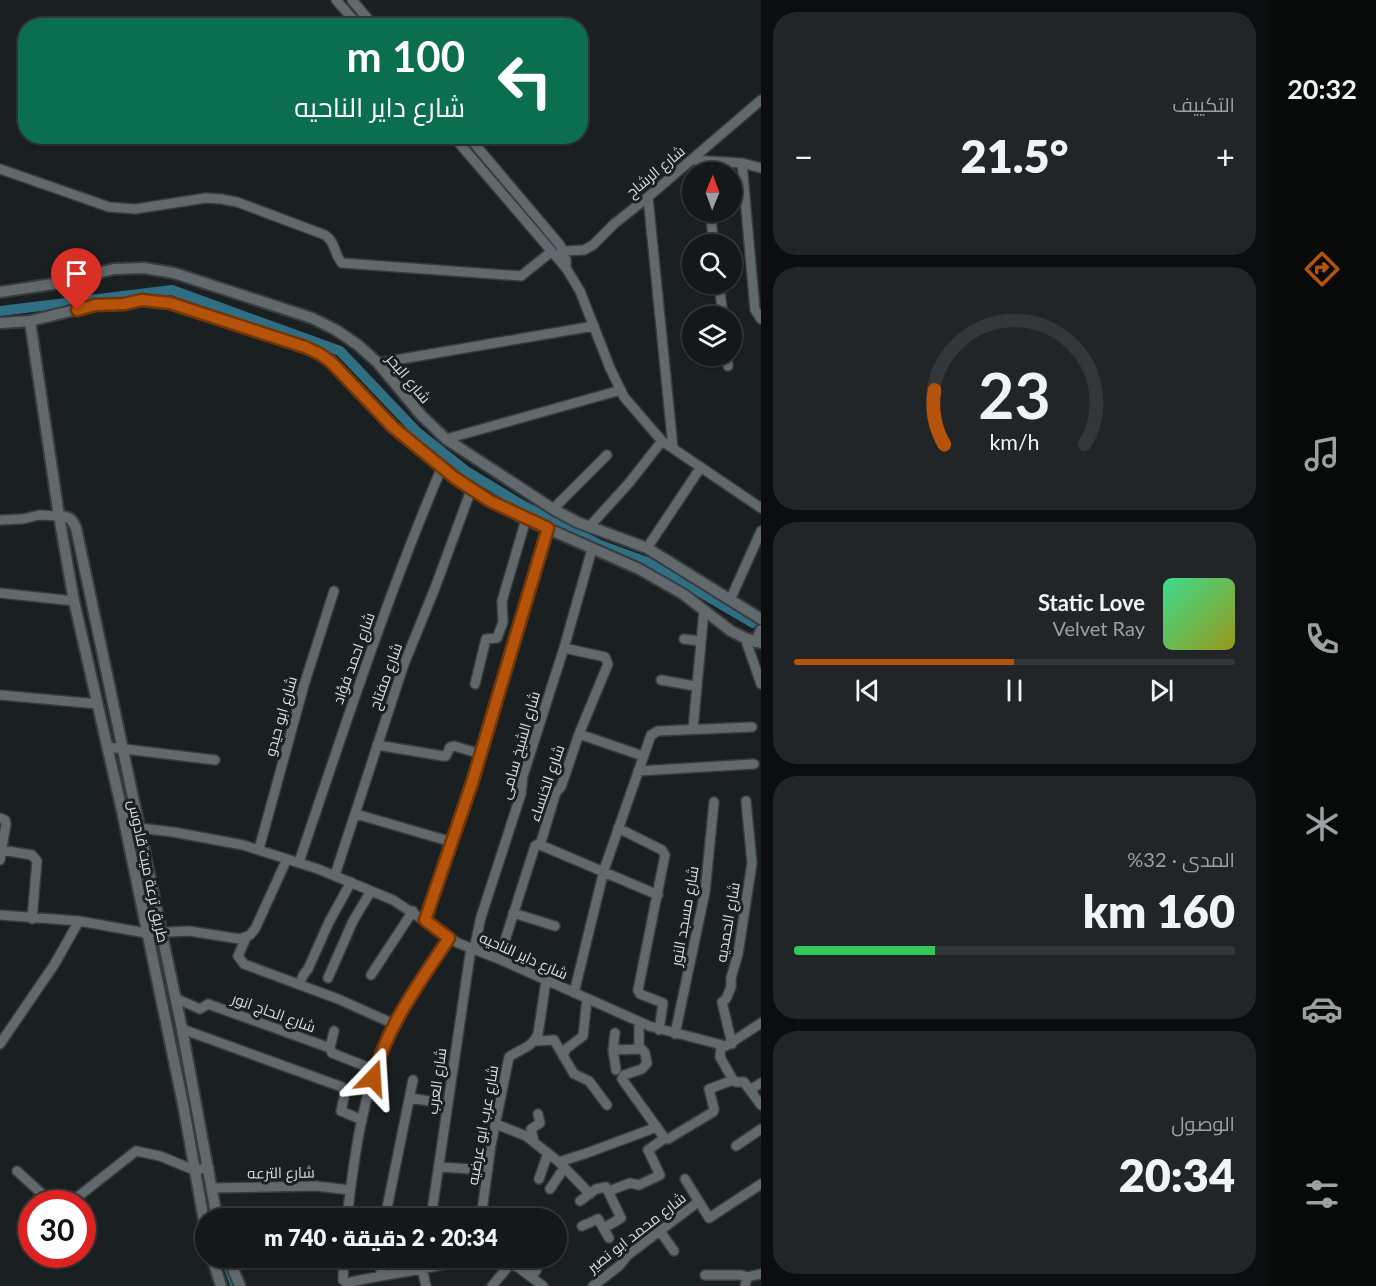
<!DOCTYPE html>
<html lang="ar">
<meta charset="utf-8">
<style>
:root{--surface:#14181a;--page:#212527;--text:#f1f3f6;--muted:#9da0a2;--line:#333739;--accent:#b45309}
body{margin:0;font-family:Lato,Cairo,sans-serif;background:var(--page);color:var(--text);direction:rtl;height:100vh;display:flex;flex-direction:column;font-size:22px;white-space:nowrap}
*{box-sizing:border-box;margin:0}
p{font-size:20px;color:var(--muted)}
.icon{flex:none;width:33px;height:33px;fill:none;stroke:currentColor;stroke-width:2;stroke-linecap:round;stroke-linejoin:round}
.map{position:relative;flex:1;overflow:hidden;direction:ltr}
.side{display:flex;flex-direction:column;gap:12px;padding:12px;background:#0b0d0e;width:507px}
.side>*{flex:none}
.banner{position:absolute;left:18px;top:18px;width:570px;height:126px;border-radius:24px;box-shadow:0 2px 4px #0004,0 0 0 2px var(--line);direction:rtl;background:#0b6e4f;color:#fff;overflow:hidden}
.needle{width:39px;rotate:1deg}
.controls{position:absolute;left:682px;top:162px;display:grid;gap:12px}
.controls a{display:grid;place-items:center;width:60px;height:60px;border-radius:50%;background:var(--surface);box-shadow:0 2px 4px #0004,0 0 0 2px var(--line);font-size:30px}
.speed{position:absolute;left:18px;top:1190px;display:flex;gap:12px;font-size:30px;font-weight:700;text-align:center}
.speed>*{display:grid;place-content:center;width:78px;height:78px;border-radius:50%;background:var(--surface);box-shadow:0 2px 4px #0004,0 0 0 2px var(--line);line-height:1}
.speed .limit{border:9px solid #d22;background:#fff;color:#111}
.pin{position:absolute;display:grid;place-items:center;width:51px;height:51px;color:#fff;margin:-62px -26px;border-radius:50% 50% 50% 0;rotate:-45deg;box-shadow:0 0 6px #0007}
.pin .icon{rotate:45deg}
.me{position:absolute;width:66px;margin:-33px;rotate:20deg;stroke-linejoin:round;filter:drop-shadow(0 0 4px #0008)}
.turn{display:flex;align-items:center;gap:21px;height:126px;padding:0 24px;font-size:27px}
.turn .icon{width:78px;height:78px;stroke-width:2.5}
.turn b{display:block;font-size:42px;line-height:51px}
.big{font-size:45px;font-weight:800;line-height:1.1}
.side .card{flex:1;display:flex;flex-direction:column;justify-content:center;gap:9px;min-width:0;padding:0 21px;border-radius:24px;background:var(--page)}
.side .dial{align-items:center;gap:0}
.dial svg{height:156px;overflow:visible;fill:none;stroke:var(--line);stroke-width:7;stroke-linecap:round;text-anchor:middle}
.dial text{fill:var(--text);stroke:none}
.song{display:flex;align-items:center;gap:18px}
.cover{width:72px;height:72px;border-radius:9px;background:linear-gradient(135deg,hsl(150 70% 55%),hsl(60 70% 35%))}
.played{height:6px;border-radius:3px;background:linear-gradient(90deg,var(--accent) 50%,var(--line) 50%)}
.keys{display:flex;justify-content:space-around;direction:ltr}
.heat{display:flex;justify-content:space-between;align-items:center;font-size:33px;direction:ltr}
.charge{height:9px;border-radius:4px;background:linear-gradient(90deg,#34c759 32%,var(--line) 0)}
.trip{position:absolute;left:195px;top:1208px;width:372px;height:60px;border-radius:30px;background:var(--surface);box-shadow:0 2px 4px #0004,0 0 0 2px var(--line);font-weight:800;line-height:60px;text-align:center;direction:rtl}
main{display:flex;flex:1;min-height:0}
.menu{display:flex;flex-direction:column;width:108px;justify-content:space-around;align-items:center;background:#080a0a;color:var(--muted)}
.menu .icon{width:42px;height:42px}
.menu .on{color:var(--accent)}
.menu b{font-size:27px;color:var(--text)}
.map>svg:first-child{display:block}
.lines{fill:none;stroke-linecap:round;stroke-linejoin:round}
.stream{stroke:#306e84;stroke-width:3}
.canal{stroke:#306e84;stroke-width:10}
.minor-casing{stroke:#383c3e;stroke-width:12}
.tertiary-casing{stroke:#383c3e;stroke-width:14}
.minor{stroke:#62696c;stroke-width:9}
.tertiary{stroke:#62696c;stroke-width:10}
.route-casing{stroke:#753606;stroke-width:15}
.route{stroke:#b45309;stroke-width:10}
.labels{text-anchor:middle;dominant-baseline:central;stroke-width:6;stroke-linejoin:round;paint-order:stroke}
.street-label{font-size:15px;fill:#dadedf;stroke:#1a2022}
</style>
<main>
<nav class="menu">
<b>20:32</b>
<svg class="icon on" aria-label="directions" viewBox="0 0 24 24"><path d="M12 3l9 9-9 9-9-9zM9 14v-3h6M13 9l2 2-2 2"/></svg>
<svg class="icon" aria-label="music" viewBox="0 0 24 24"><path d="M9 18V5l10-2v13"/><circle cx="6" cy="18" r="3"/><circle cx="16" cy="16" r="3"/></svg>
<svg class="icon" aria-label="phone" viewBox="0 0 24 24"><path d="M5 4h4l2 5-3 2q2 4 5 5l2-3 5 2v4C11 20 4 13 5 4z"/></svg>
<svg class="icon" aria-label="climate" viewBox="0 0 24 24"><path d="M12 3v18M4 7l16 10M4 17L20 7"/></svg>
<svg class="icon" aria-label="car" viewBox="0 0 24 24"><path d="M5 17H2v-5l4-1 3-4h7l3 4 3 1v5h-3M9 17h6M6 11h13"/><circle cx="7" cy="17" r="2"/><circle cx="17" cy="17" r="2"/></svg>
<svg class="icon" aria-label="filters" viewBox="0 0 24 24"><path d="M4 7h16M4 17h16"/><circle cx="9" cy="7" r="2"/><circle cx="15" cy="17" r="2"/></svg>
</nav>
<section class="side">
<div class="card"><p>التكييف</p>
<div class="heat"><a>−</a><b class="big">21.5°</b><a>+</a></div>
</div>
<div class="card dial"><svg viewBox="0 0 100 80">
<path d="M14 69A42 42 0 1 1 86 69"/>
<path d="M14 69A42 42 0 0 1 9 41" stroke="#b45309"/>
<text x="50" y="56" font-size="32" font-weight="700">23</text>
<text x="50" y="72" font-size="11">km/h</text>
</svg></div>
<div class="card">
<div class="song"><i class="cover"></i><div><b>Static Love</b><p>Velvet Ray</p></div></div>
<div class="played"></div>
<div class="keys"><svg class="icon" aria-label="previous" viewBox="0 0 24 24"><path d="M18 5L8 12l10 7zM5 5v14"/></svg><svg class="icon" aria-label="pause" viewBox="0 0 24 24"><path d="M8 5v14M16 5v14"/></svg><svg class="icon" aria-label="next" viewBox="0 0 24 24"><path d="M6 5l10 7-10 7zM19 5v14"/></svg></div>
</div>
<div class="card"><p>المدى · 32%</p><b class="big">160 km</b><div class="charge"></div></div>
<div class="card"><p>الوصول</p><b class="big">20:34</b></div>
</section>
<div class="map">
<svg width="761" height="1286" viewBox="0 0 761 1286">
<rect width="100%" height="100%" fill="#1a2022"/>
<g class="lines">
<path class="stream" d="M203 1169 209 1218
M221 1257 232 1286"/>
<path class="canal" d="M0 311 172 290 340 351 417 432 466 471 522 505 600 545 652 564 753 623"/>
<defs>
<path id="minor" d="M336 0 359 26
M352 0 374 26
M453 136 566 268 580 291 610 368 624 397 662 441 761 508
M468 136 560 245 566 260V268
M692 160 742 163 761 168
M742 163 755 310 761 319
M0 169 109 207 135 209 206 198 221 199 237 202 325 235C336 242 334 255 342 263L521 276 551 252
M648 197 673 448
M710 212 714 244
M564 251 584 250 593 245 614 224 648 197 761 100
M719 284 723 316
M727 356 728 366
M378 363 594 326
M446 439 621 390
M553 509 607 455
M0 520 23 519 39 515 59 516
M589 527 629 483 662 441
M647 548 701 467
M0 593 74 601
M730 600 761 531
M745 638 761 684
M684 639 700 641
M661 680 695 686
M475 684 486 639 497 638 503 622 502 601 526 519
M0 695 98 704
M693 729 704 610
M579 734 643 756
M377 745 443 756H446L450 747 454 746 481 754
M108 747 215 760
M638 771 754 764
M356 814 452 842
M0 818 5 820 6 824 0 860
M140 828 173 832 243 845 318 869 393 900 458 943 499 959 649 1026 726 1046 761 1023
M618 828 662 850 665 855 638 990 640 994 663 1003 659 1030
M538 844 658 895
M259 849 304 685 334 591
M2 850 32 855 37 861 32 919
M299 862C344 729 387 596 442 467
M335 875 404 664 435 588 471 490
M513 913 555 926
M0 915 79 921 146 933 189 931 240 939 250 935 255 929 287 859
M425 920 472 783 548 528
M246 938 238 956 244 964 338 999 394 1024
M474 949 481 917 521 794 523 776 564 648 592 549
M499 959 535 846 541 842 556 792 561 787 579 734 608 664 605 657 564 648
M371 975 413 911
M328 978 353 921 371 891
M299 984 304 974 308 969 329 922 351 882
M574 993 604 870 651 735 658 731 752 727
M175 998 200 1009 208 1004 330 1048
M182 1029 342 1087 345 1093 341 1111 362 1120
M334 1031 330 1048 332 1053 375 1070
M615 1033 613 1050 616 1070
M675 1034 705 892 714 802
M535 1041 554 1040 574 1074 589 1081 607 1105
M0 1044 54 965 79 921
M732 1044 722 1002 726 999 731 987V978L738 954 752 863 746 801
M721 1046 720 1057 733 1080
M613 1050 640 1049
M563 1056 566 1049 583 1036 587 999
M750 1090 761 1083
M410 1098 448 1104
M496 1124 526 1136 559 1162 587 1153 657 1127
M663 1138 668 1139 713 1112 714 1109 709 1089 733 1080 736 1082H744L761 1105
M534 1142 531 1129 540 1123 538 1114
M736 1146 761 1129
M559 1162 590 1194
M439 1167 488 1170
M17 1171 52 1203
M539 1179 548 1153
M685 1179 709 1218 761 1184
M212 1188 316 1186 350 1190
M550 1189 564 1168
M609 1191 630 1183 639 1185 660 1175 648 1150 662 1140 663 1136 622 1079 624 1075 642 1069 647 1063 645 1053 639 1046V1022
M580 1201 596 1189 606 1187 621 1218 604 1228
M70 1203 136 1151 160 1156 194 1170 209 1168
M347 1218C354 1157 362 1096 387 1039 402 1003 427 970 449 937
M385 1218 413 1080
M431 1218 471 948
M481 1218 491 1145 509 1057C520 1049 532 1048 538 1034L546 981
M582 1226 598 1219 609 1238
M660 1231 674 1251
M344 1257 343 1280 347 1283C388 1273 432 1270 473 1257
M381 1257V1274
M498 1257 519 1268 543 1286
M422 1268 426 1286
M531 1275 536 1271 539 1263 551 1257
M705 1275H741L747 1277
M492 1286 511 1263
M593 1286 619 1266 628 1255 698 1202
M745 1286 747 1277 761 1274"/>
<path id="tertiary" d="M0 292 53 284 114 269 144 268 174 273 312 318 336 330 358 345 378 363 421 415 446 439 553 509 577 522 647 548 761 619
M30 321 59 516 74 601 122 811 183 1104 206 1232
M0 323 30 321 95 305 124 304 142 300 169 303 305 347 319 354 331 361 393 427 471 490 526 519 639 569 683 594 731 631 745 638 761 643
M59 516C69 517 72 518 76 528L182 1029 217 1218
M756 642 761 630
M212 1257 221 1286
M228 1257 240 1286"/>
</defs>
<use href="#minor" class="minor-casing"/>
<use href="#tertiary" class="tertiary-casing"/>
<use href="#minor" class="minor"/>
<use href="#tertiary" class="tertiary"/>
</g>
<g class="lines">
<defs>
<path id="route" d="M77 310 95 305 124 304 142 300 170 303 305 347 320 354 331 362 393 427 455 478 490 501 548 528 472 783 425 920 449 938C420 982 387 1026 373 1078"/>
</defs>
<use href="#route" class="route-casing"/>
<use href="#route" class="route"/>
</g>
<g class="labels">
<g class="street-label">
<text transform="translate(655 171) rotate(-40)">شارع الرشاح</text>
<text transform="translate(409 378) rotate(50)">شارع البحر</text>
<text transform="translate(353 658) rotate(-70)">شارع احمد فؤاد</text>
<text transform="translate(385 676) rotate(-70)">شارع مفتاح</text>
<text transform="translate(280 716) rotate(-74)">شارع ابو حيدو</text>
<text transform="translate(519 745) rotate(-74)">شارع الشيخ سامى</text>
<text transform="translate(546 783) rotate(-71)">شارع الخنساء</text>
<text transform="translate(149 871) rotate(78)">طريق ترعة ميت قادوس</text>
<text transform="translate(684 916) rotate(-80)">شارع مسجد النور</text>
<text transform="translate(727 922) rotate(-80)">شارع الحمديه</text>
<text transform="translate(524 955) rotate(24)">شارع داير الناحيه</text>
<text transform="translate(274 1012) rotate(20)">شارع الحاج انور</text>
<text transform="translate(436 1081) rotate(-82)">شارع العرب</text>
<text transform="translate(482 1125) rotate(-80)">شارع عرب ابو عرضيه</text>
<text transform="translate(281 1172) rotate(-1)">شارع الترعه</text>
<text transform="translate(636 1232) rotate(-38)">شارع محمد ابو نصير</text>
</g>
</g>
</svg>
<div class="controls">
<a><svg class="needle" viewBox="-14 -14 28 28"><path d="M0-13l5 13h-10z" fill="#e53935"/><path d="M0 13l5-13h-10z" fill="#9da0a2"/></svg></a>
<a><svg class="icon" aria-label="search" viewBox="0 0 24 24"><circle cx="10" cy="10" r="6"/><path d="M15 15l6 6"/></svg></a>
<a><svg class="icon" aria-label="layers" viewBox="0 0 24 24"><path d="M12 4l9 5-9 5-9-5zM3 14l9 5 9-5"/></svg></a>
</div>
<div class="speed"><div class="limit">30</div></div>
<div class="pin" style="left:77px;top:310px;background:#d93025"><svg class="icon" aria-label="arrive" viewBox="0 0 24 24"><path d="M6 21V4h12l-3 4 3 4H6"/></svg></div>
<svg class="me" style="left:373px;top:1078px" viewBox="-20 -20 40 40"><path d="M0-17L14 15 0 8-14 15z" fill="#b45309" stroke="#fff" stroke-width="4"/></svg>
<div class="trip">20:34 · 2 دقيقة · 740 m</div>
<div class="banner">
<div class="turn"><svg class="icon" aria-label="left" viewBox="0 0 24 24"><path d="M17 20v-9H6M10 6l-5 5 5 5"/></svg><div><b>100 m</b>شارع داير الناحيه</div></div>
</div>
</div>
</main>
